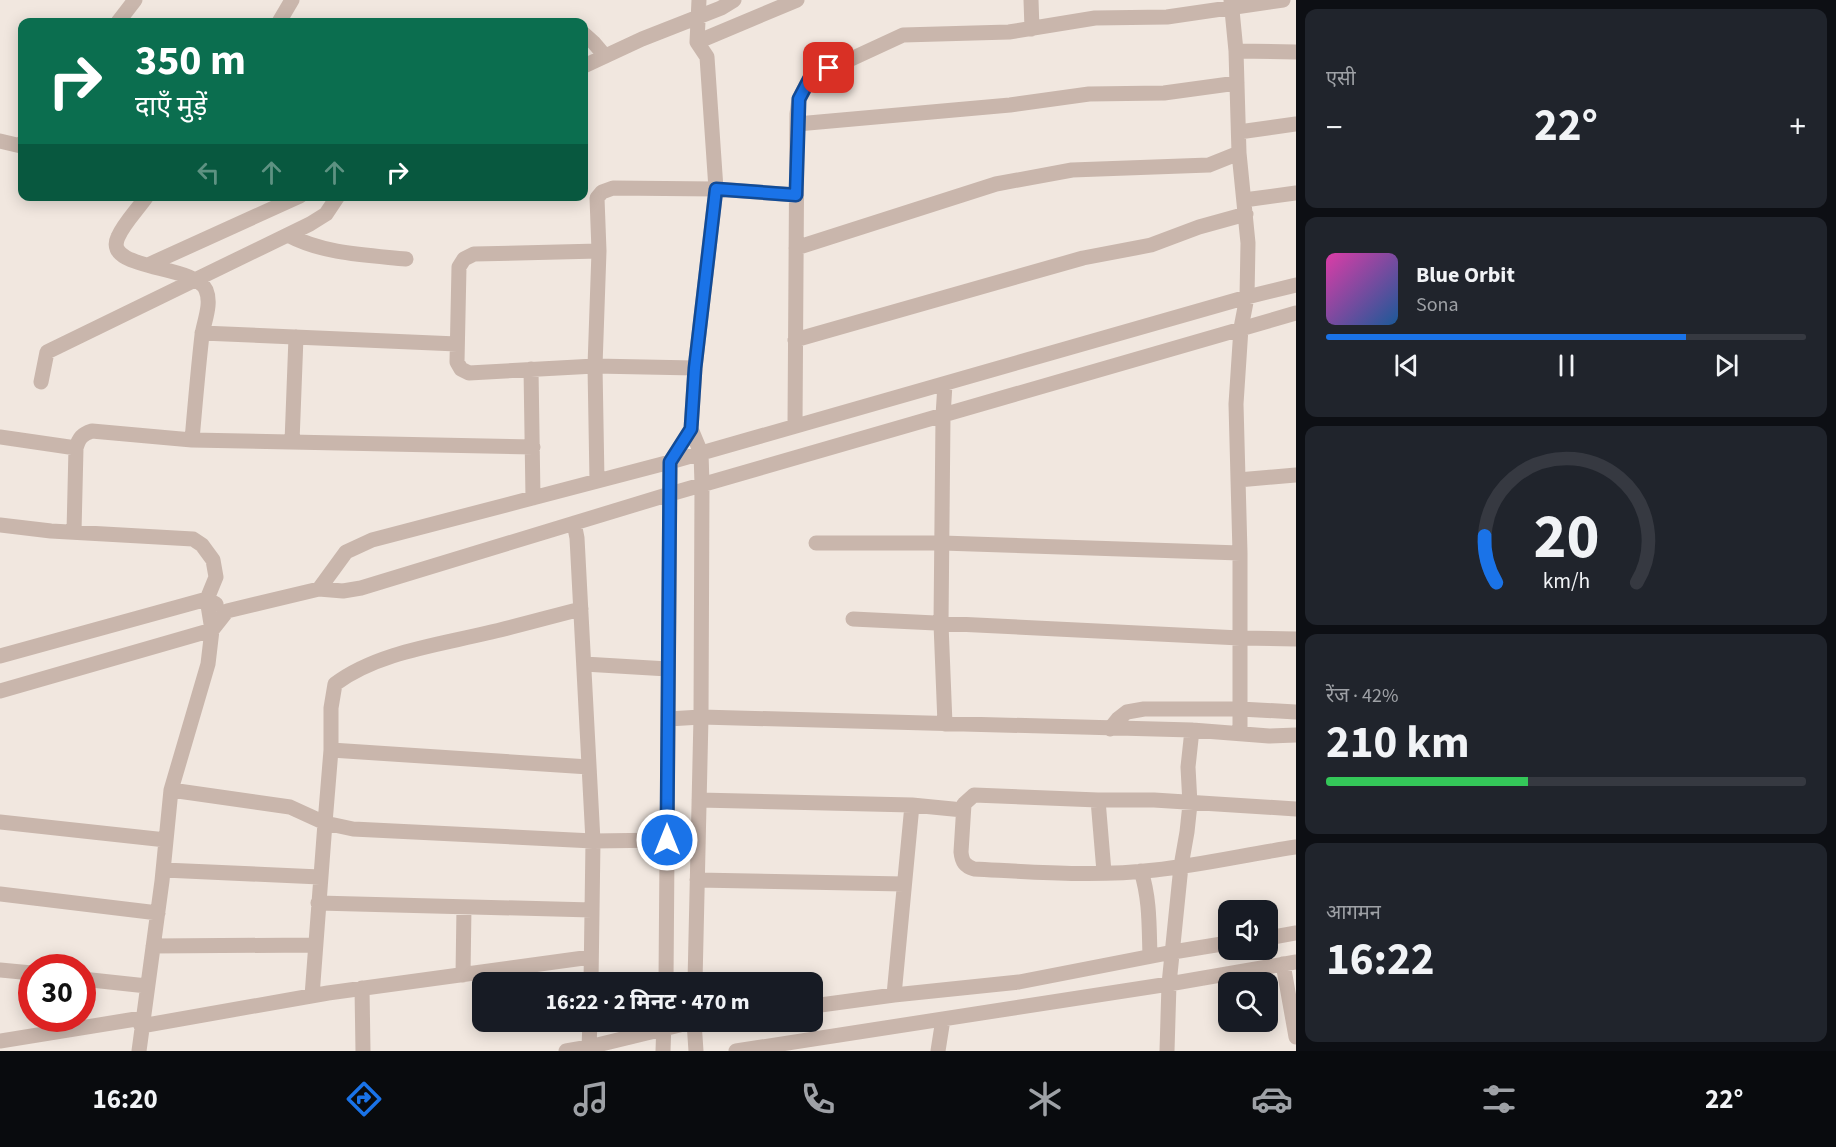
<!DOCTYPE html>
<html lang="hi">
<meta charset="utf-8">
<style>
:root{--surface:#171b24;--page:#20242c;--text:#f1f3f6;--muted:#9ea1a6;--line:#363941;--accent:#1a73e8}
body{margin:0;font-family:"Source Sans 3","Noto Sans Devanagari",sans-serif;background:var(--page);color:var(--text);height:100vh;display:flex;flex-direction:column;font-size:22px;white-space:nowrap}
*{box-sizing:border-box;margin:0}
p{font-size:20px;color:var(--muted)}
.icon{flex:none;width:33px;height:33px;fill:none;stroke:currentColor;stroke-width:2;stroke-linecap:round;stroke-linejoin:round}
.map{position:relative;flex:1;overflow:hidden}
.panel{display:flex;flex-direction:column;gap:9px;padding:9px;background:#0d0f14;width:540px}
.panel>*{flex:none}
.guide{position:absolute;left:18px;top:18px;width:570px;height:183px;border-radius:12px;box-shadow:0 3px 15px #0003;background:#0b6e4f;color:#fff;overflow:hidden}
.tools{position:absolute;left:1218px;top:900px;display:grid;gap:12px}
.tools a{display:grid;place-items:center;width:60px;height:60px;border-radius:12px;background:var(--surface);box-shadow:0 3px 15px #0003;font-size:30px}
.speed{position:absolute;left:18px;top:954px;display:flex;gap:12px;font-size:30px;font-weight:700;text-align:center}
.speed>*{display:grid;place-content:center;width:78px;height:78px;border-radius:50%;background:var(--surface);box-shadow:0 3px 15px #0003;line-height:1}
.speed .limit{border:9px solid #d22;background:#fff;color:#111}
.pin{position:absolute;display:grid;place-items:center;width:51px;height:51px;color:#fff;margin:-26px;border-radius:12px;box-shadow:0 3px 9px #0006}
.me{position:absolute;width:66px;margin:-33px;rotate:0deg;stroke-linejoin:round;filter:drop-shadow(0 0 4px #0008)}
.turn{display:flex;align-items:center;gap:21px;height:126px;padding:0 18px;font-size:27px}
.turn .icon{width:78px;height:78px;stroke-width:2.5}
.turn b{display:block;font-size:42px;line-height:51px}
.lanes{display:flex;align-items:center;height:57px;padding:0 18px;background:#0003;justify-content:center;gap:30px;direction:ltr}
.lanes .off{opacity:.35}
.big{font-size:45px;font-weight:700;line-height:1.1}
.panel .tile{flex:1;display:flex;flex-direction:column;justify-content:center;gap:9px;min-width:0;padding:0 21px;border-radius:12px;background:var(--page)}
.panel .dial{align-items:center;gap:0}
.dial svg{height:156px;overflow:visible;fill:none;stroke:var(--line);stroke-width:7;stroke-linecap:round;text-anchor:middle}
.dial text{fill:var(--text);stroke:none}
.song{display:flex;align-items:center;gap:18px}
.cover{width:72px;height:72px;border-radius:9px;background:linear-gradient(135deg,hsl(320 70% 55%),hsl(210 70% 35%))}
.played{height:6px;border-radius:3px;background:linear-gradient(90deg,var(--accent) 75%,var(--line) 75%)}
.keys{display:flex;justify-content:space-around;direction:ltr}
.heat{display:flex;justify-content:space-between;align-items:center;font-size:33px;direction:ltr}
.charge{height:9px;border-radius:4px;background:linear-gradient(90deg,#34c759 42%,var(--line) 0)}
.trip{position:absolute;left:472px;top:972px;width:351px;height:60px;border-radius:12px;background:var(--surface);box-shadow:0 3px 15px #0003;font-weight:700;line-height:60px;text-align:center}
.tabs{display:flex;height:96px;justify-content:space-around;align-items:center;background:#090b0e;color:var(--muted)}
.tabs .icon{width:42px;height:42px}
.tabs .selected{color:var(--accent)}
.tabs b{font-size:27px;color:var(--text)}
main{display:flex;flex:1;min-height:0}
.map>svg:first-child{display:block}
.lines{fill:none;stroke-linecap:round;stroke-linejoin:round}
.minor{stroke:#c9b6ac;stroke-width:15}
.route-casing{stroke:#114b97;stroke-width:15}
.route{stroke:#1a73e8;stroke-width:10}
</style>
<main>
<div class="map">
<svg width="1296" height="1051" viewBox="0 0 1296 1051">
<rect width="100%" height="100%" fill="#f1e7df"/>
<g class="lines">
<path class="minor" d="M1031 0 1032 29
M1231 0 1236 51 1239 153 1248 243 1247 297 1241 328 1236 404 1240 553V734
M118 22 135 0
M279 22 292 0
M584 34 594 43 605 56
M697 42 797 0
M1236 51 1296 52
M584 66 642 39 721 8 734 0
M797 124 1010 105 1089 94 1164 93 1237 83
M1239 132 1296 124
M0 141 21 146 22 143
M1244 200 1296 193
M288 235C324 254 365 255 406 259
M796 248 996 184 1072 170 1209 165 1239 153
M599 251 597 198 602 192 613 188 716 189 796 195
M148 265 300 196
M202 333 457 344
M795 340 1083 258 1151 245 1199 227 1246 214
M531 369 533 498
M41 382 47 352 310 224 326 214 338 196
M945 384 943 416 941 624 945 724
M795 426 797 114 799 99 810 78 903 35 1009 32 1095 18 1167 17 1283 0
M0 437 76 448
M192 440 533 447
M292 442 296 337
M1238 480 1296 475
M597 481 595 366 599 251 474 254 464 259 459 267 457 362 461 369 469 373 595 366 695 368
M574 523 577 538 593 841 591 982
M0 525 51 531 193 539 202 545 213 560 216 577 207 599 212 630 208 664 171 790 162 881 139 1051
M74 532 76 448C79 438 82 434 92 431L192 440C195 405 198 370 202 335 204 321 212 304 206 290 195 264 102 271 118 237 124 223 138 209 147 196
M816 543H942L1240 553
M319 589 346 552 372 540 670 462 1247 297 1296 285
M853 619 1240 638 1296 639
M0 656 207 599 216 604
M584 664 668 669
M0 691 212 630 227 611 319 589 343 591 361 588 670 494 1296 313
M668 719 701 717 1192 730 1269 736 1296 735
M1110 729 1118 719 1127 712 1144 709H1240L1296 712
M331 750 589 767
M171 790 290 807 325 823 331 750V708L335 684C376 653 437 645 487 633 518 626 549 617 581 609
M699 800 912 805
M1098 800 1104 872
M1296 809 1154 800H1098L974 795 964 804 961 852C962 862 965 866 974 869 1034 872 1095 877 1155 870 1202 865 1249 854 1296 847
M0 822 166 840
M164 870 320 877
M1141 871C1150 899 1149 927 1150 956
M697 880 904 884
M0 894 158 913
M318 903 592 910
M1268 938 1296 933
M153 946 315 945
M1283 964 1296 1037
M0 970 32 973
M463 975 464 907
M82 979 147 986
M666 982 670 462 691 429
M695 982 701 717 702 484 701 453 691 429 695 368 716 189 707 57 697 42 699 0
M362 988 363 1051
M894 995 912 805 963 810
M312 996 325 823 353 829 593 841 667 840
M813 1006 894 995 1019 982 1173 952 1228 943
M694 1022 696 1051
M141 1026 328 993 591 957
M0 1041 142 1018
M589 1047 590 1022
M566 1051 589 1047 692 1022
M663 1051 664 1022
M736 1051 1169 984 1296 962
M938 1051 943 1019
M1167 1051 1169 984 1181 866 1187 832 1190 804 1188 767 1192 730"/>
</g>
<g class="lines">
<defs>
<path id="route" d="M667 840 670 462 691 429 695 368 716 189 796 195 799 99 810 78 829 68"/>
</defs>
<use href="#route" class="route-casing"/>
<use href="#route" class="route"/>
</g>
</svg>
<div class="tools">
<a><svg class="icon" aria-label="sound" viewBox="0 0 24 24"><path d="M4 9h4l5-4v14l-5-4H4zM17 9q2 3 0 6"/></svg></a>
<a><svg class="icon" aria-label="search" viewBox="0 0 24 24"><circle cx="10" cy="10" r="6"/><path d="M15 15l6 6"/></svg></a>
</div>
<div class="speed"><div class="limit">30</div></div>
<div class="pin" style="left:829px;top:68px;background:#d93025"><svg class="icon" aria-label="arrive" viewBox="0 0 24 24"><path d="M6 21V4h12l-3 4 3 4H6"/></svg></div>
<svg class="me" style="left:667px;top:840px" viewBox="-20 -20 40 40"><circle r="17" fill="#1a73e8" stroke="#fff" stroke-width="3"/><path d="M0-11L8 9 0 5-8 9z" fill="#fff"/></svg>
<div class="trip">16:22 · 2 मिनट · 470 m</div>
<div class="guide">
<div class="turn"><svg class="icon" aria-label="right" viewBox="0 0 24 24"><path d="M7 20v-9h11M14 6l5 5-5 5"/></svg><div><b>350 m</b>दाएँ मुड़ें</div></div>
<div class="lanes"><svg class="icon off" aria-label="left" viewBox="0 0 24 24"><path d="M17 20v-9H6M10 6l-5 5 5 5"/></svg><svg class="icon off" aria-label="ahead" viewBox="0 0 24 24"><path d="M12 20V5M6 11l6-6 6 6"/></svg><svg class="icon off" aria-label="ahead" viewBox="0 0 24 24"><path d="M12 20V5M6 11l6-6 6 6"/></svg><svg class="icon" aria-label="right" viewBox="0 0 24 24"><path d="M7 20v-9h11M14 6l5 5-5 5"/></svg></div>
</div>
</div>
<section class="panel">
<div class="tile"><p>एसी</p>
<div class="heat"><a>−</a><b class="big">22°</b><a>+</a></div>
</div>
<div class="tile">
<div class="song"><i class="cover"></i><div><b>Blue Orbit</b><p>Sona</p></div></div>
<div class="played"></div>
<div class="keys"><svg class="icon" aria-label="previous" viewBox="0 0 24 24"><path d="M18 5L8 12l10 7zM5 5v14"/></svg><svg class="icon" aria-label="pause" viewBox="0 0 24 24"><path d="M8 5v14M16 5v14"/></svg><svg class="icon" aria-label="next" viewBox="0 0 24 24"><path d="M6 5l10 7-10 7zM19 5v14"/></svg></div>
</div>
<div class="tile dial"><svg viewBox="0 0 100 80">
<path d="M14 69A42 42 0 1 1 86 69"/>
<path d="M14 69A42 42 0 0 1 8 45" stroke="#1a73e8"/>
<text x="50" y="56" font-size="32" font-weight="700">20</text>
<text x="50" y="72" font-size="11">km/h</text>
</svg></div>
<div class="tile"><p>रेंज · 42%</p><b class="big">210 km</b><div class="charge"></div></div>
<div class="tile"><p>आगमन</p><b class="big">16:22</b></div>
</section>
</main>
<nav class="tabs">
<b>16:20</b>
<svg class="icon selected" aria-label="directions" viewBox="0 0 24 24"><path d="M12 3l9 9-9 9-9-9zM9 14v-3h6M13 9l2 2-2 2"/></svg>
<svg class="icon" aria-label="music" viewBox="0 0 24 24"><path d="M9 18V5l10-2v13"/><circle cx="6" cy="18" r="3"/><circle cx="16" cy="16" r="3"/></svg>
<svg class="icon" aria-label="phone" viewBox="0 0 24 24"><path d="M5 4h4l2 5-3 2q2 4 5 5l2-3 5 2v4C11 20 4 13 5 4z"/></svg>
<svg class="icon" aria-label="climate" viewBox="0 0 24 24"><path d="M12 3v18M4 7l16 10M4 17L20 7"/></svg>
<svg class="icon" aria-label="car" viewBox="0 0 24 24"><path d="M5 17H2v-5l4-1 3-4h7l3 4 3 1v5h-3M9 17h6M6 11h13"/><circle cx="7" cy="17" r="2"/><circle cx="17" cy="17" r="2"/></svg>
<svg class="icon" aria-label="filters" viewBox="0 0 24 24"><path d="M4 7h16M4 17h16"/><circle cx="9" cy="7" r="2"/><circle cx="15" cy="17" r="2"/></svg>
<b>22°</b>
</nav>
